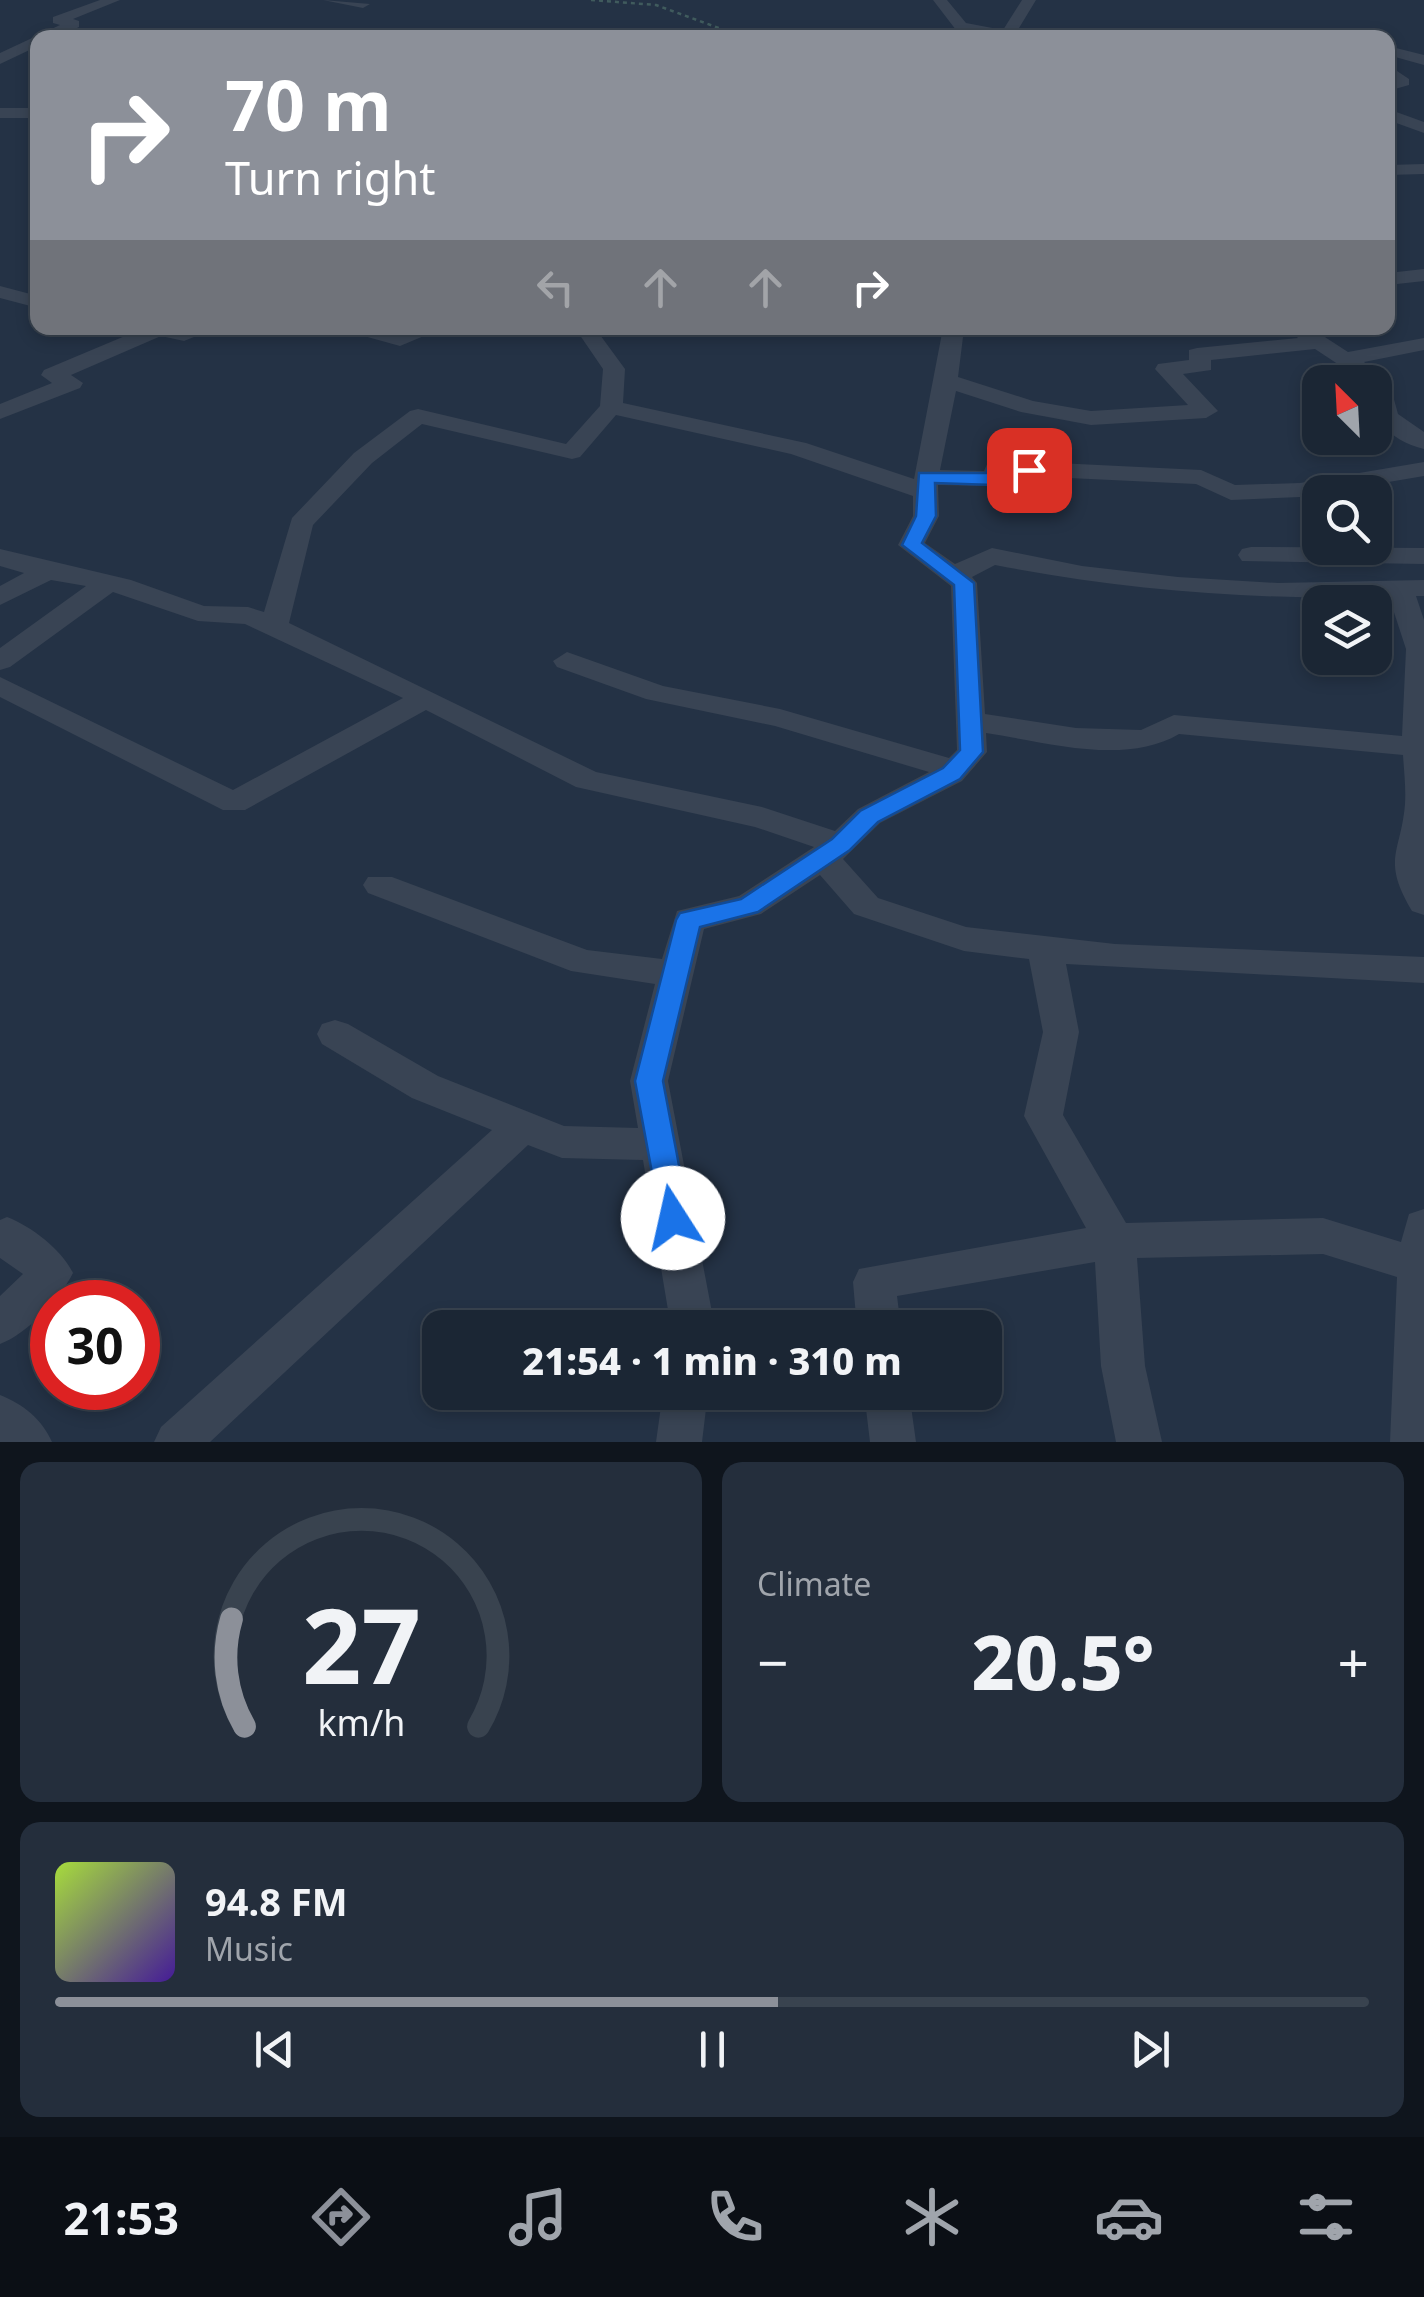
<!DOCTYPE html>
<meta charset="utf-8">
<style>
:root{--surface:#1b2634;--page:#242e3c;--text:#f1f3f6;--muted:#a0a5ac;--line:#39434f;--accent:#8c9099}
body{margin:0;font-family:"Noto Sans",sans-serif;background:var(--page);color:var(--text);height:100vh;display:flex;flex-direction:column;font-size:38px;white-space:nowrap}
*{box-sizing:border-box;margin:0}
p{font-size:32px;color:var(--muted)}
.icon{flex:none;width:55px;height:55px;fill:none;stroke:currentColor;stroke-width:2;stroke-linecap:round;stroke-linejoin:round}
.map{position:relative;height:1442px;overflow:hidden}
.details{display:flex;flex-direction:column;gap:20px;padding:20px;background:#0f151d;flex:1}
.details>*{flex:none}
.hud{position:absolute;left:30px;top:30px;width:1365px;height:305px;border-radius:20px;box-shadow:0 5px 15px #0003,0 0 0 2px var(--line);background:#8c9099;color:#fff;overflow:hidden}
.needle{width:65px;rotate:336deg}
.fabs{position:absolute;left:1302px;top:365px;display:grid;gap:20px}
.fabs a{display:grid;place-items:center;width:90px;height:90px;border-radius:20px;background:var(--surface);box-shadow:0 5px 15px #0003,0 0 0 2px var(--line);font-size:50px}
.speed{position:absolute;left:30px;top:1280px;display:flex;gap:20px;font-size:50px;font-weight:700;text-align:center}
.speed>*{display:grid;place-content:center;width:130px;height:130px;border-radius:50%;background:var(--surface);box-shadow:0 5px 15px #0003,0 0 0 2px var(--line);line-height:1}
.speed .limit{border:15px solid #d22;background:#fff;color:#111}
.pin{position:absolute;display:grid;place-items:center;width:85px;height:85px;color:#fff;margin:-42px;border-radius:20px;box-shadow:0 5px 15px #0006}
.me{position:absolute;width:110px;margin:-55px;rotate:350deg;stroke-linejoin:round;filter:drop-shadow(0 0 8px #0008)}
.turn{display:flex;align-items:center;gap:35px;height:210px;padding:0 30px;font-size:45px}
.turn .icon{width:130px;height:130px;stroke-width:2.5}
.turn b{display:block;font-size:70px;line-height:85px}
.lanes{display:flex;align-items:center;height:95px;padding:0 30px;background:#0003;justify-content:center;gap:50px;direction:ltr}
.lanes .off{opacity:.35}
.big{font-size:75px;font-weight:800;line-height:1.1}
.details .tile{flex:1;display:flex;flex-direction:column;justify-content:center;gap:15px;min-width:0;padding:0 35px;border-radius:20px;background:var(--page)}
.details .dial{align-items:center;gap:0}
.dial svg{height:260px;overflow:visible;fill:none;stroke:var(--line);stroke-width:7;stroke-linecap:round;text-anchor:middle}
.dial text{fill:var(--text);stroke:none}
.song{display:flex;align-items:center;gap:30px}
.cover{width:120px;height:120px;border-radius:15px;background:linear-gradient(135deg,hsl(80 70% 55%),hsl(260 70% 35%))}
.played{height:10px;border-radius:5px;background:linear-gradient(90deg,var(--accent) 55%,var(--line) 55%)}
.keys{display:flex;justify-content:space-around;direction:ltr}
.heat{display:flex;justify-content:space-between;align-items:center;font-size:55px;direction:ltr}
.details .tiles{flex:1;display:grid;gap:20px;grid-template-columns:1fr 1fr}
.tile:last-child{grid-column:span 2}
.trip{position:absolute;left:422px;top:1310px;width:580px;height:100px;border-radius:20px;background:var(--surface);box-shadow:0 5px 15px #0003,0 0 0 2px var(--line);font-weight:800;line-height:100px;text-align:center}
.menu{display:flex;height:160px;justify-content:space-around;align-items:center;background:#0b0f15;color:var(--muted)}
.menu .icon{width:70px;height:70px}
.menu .current{color:var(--accent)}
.menu b{font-size:45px;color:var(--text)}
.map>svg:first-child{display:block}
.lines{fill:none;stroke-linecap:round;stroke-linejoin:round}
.path{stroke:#405b5d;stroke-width:2.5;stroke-dasharray:4 4;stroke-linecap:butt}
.minor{fill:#394454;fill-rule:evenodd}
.route{fill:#1a73e8;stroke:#114b97;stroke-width:2.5}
</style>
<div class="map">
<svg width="1424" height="1442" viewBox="0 0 1424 1442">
<rect width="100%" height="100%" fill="#243245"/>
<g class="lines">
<path class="path" d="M591 0 656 5 746 38"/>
<path class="minor" d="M100 0H120L73 19 79 21V27L57 38H38V46L0 64V53L60 25 53 23V17Z
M323 0 370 4 363 8Z
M933 0H947L966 23 1003 30 1022 0H1036L1013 38 956 30Z
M1388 46 1424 55V65L1388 55Z
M1388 65 1409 79V85L1388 91Z
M0 108H38V118H0Z
M1388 109 1424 122V133L1388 120Z
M1424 164V174L1388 175V165Z
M1424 269V281L1388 285V273Z
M0 286 38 296V308L0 298Z
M144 328H216L184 341 161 336 71 375 83 383 80 388 0 419V404L52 383 41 375 44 370Z
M335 328C355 327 374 330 394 332 408 334 426 327 443 328L400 346Z
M575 328H595L625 369 623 403 806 443 914 479 943 328H996L993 333 963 337 958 377 1033 401 1091 411 1188 405 1155 369 1158 364 1189 360V350L1197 348 1298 338 1291 331 1294 328H1311L1348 352 1424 338V350L1364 362 1389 381 1398 414 1424 432V449C1385 439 1375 419 1375 382H1365L1315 349 1211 360V370L1183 374 1218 411 1206 418 1091 425 1021 412 956 391 940 470 984 471 988 462 997 460 1201 470 1235 485 1300 483 1424 462V476L1300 497 1231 500 1196 484 1007 475 1003 484 994 486 938 485 939 516 925 543 955 564 992 548 1082 566 1178 577 1278 583 1424 580V596H1416L1424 620V915L1412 911C1381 859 1401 853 1405 804 1406 788 1404 771 1403 755L1179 734C1125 766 1046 742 986 733L987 752 962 781 880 823 843 859 878 898 966 927 1115 944 1424 957V983L1066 964 1079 1032 1063 1115 1126 1223 1323 1218 1401 1242 1409 1214 1424 1209V1442H1390L1397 1277 1323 1254 1137 1258 1145 1366 1162 1442H1116L1101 1366 1095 1262 897 1296 901 1328H857L853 1282 859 1269 1086 1228 1024 1116 1043 1032 1029 959 964 951 854 914 820 875 761 914 704 929 668 1081 715 1328H671L643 1160 562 1158 528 1145 210 1442H154L161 1427 492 1130 412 1098 322 1044 317 1034 322 1024 335 1020 348 1024 438 1076 564 1126 638 1128 630 1081 655 984 571 971 368 893 363 885 368 877H392L587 950 662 959 677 911 739 896 814 847 755 827 576 787 426 710 245 810H223L0 697V677L233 790 403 698 245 624 198 621 113 592 10 667 0 670V648L86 586 51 580 0 605V586L24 573 0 566V549L131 580 204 606 248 607 264 612 292 518 354 453 410 411 418 409 566 444 600 406 603 369ZM616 415 791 454 913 496V516L898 545 951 586 957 750 949 758 780 709 663 686 567 652 553 661 557 667 646 699 775 726 929 772 858 809 835 831 762 807 596 772 289 623 313 525 372 463 422 424 572 459 580 457ZM995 565C1127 591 1255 600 1389 597L1406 649 1402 736 1174 715 1141 730 1076 728 985 714 977 583 972 577Z
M1251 547 1424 548V564L1242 561 1238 555 1242 549Z
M7 1217C31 1226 62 1250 73 1273 60 1299 27 1334 0 1344V1296L23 1274 0 1258V1220Z
M663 1392H708L702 1442H656Z
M864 1392H909L916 1442H870Z
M0 1395C23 1404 42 1419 52 1442H0Z"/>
</g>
<path class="route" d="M996 462 1029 464 1038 470 1029 475 1004 473 1000 483 994 485 935 483 936 516 922 543 974 583 983 752 960 779 878 822 850 850 758 912 700 927 663 1081 689 1218 684 1227 673 1231 662 1227 635 1081 676 920 680 913 741 899 832 839 860 811 943 768 960 750 954 585 902 545 916 516 919 473H986L990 463Z"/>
</svg>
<div class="fabs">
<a><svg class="needle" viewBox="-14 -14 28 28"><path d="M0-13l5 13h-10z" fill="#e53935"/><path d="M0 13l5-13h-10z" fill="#a0a5ac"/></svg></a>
<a><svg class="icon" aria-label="search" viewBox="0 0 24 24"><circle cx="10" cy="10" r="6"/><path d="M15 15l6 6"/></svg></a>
<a><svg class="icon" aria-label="layers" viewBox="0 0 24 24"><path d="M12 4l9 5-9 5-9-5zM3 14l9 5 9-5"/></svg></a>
</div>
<div class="speed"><div class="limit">30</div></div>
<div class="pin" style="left:1029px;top:470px;background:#d93025"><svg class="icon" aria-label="arrive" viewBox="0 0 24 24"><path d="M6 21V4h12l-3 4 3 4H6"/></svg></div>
<svg class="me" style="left:673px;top:1218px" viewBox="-20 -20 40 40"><circle r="19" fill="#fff"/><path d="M0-13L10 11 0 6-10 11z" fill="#1a73e8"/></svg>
<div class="trip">21:54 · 1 min · 310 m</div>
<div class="hud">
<div class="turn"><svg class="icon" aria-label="right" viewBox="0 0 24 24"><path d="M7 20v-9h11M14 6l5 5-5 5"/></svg><div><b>70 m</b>Turn right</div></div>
<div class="lanes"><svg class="icon off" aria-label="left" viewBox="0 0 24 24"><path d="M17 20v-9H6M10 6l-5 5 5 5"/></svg><svg class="icon off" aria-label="ahead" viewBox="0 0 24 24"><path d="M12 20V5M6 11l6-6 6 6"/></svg><svg class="icon off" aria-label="ahead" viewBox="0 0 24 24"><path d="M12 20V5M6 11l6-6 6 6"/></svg><svg class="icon" aria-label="right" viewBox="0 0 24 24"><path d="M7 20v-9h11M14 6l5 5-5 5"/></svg></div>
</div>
</div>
<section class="details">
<div class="tiles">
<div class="tile dial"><svg viewBox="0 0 100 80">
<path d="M14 69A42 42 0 1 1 86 69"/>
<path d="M14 69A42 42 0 0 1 10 36" stroke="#8c9099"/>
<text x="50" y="56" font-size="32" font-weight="700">27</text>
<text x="50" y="72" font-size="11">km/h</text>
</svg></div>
<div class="tile"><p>Climate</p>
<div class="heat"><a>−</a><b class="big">20.5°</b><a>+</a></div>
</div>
<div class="tile">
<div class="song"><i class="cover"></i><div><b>94.8 FM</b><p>Music</p></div></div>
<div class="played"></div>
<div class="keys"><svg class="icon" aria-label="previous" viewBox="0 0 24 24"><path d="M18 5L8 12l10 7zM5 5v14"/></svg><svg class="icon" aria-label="pause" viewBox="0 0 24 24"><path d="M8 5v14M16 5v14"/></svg><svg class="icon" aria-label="next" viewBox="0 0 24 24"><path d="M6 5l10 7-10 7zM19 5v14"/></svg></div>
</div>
</div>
</section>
<nav class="menu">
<b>21:53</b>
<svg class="icon current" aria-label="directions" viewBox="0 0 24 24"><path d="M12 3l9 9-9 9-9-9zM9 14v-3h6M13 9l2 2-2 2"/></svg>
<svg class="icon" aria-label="music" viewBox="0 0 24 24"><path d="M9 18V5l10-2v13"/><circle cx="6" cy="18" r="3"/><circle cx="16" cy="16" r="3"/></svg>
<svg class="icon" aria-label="phone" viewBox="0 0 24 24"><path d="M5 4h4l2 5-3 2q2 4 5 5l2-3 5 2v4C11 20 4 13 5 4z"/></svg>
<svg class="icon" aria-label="climate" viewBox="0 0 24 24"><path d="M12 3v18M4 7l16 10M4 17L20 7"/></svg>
<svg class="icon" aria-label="car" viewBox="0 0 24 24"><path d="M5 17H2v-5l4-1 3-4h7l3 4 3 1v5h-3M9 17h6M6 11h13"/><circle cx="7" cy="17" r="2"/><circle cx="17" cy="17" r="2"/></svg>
<svg class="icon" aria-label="filters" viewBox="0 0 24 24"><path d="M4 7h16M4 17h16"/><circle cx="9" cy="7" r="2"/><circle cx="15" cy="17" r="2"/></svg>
</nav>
